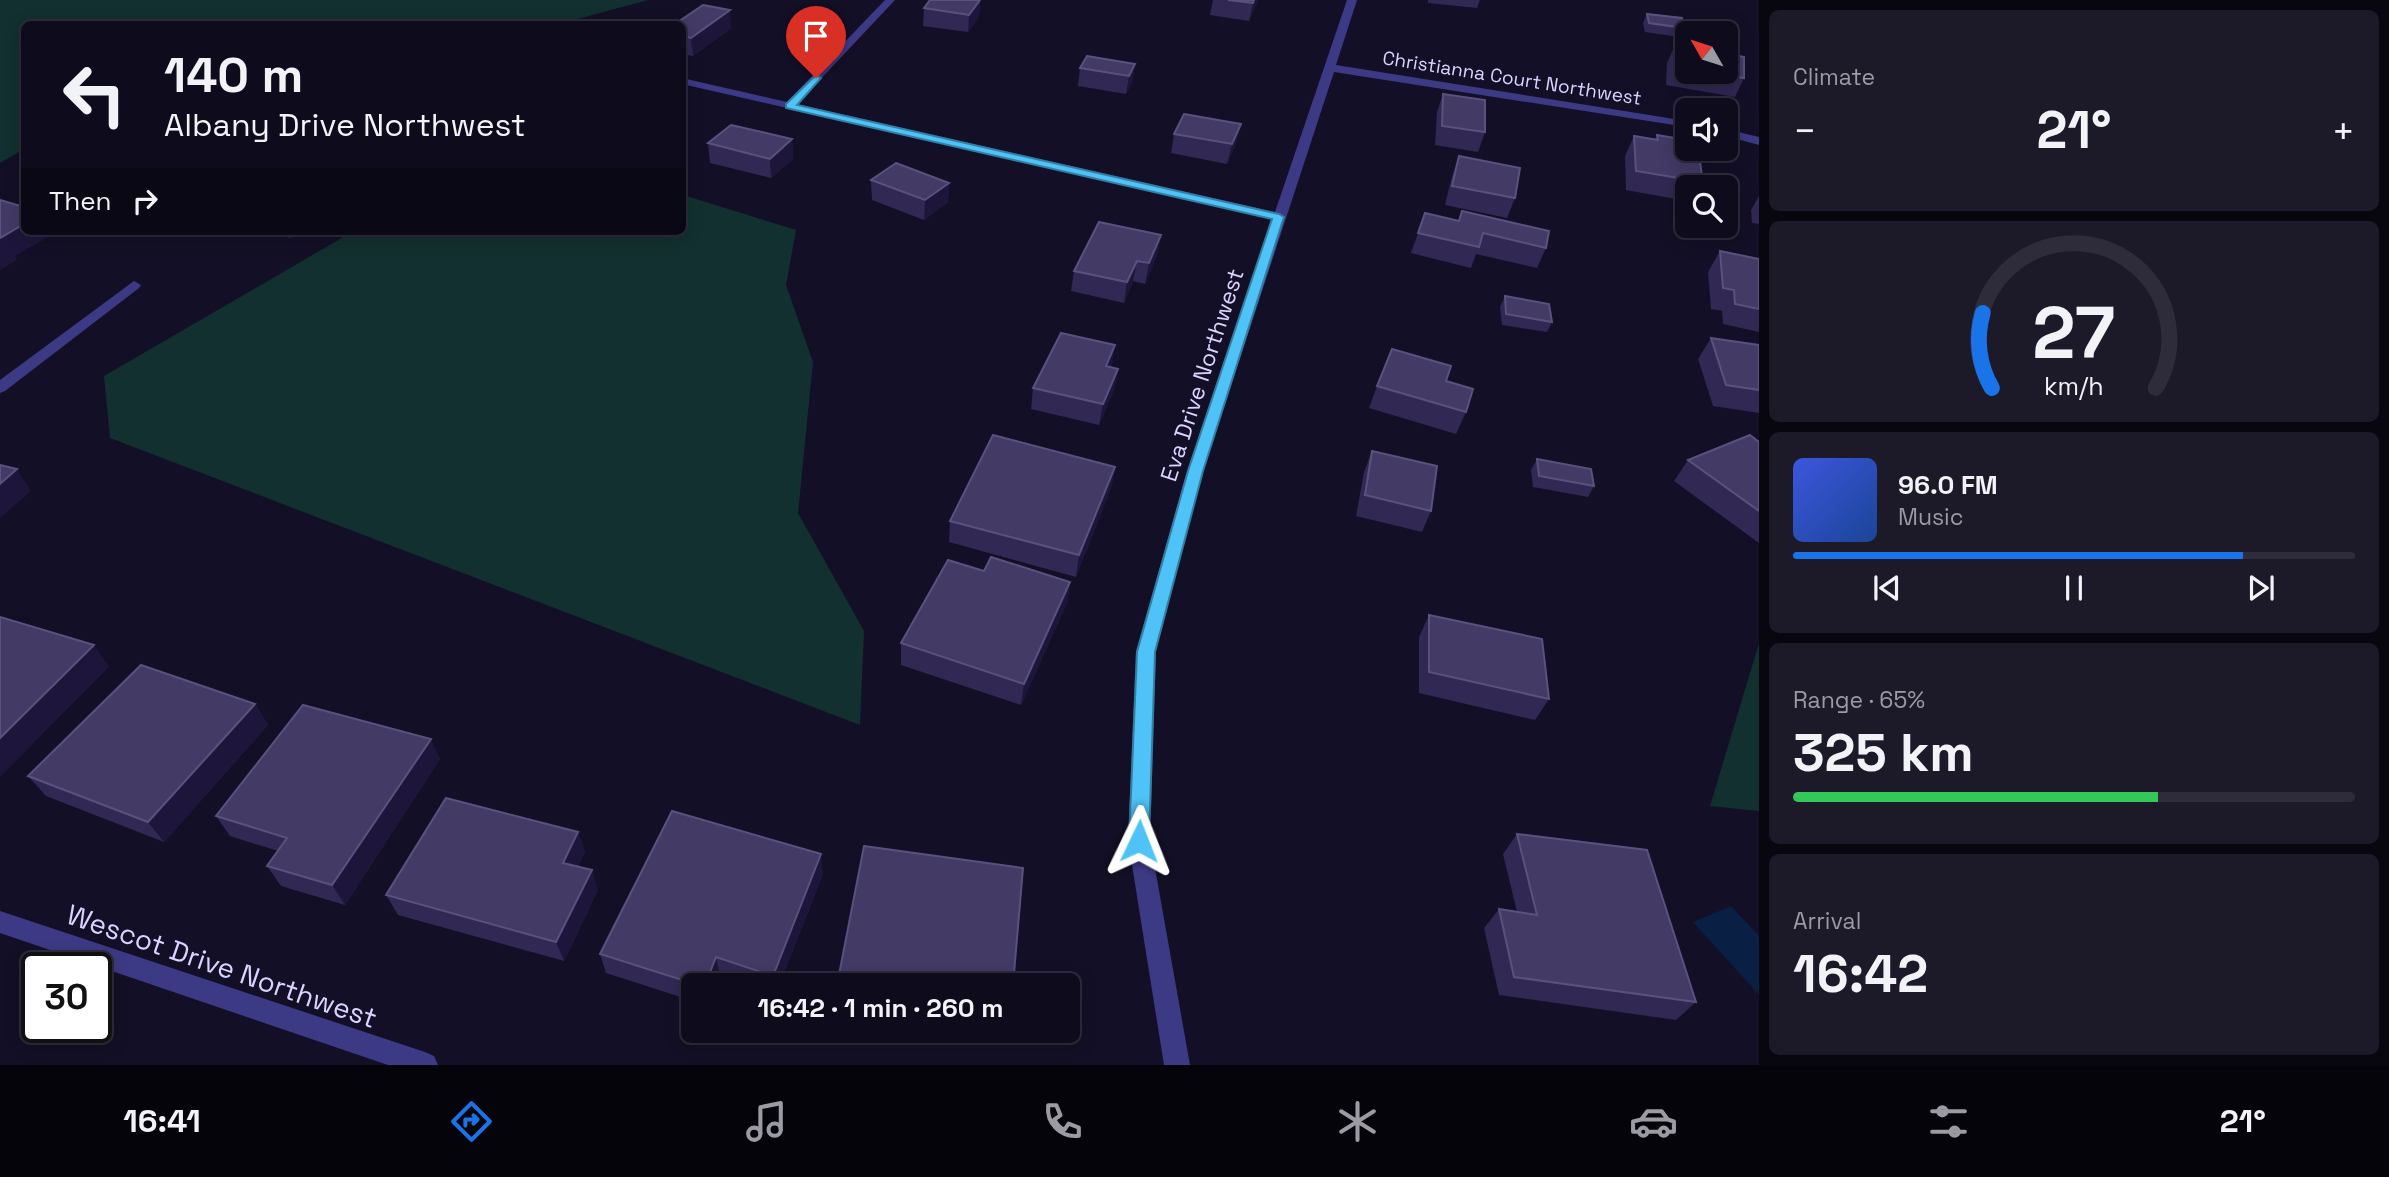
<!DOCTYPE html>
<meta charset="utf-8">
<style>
:root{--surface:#0e0b1c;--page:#1c1929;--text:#f1f3f6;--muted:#9b9ba3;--line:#2e2b3b;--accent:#1a73e8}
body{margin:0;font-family:"Space Grotesk",sans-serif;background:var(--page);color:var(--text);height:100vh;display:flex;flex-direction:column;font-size:26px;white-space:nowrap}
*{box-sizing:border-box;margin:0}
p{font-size:23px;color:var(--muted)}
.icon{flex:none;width:38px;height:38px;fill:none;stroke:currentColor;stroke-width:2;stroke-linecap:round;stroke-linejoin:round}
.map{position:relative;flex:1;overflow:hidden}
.panel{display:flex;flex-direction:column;gap:10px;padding:10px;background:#08060f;width:630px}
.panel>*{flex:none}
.guide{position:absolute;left:21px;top:21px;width:665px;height:214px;border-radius:10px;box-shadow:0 4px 18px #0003,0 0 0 2px var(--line);background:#0e0b1c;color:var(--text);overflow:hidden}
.needle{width:46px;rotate:309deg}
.controls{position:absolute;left:1675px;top:21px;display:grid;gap:14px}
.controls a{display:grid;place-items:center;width:63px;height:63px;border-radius:10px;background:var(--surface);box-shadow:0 4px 18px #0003,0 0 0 2px var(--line);font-size:35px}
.speed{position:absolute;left:21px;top:952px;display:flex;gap:14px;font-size:35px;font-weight:700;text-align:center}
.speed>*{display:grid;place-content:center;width:91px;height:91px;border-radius:50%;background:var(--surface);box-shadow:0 4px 18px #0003,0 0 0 2px var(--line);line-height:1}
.speed .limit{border:4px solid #111;border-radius:10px;background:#fff;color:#111}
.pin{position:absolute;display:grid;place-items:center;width:60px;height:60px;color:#fff;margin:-72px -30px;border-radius:50% 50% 50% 0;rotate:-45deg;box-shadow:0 0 7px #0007}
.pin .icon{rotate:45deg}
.me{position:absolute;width:77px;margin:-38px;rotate:2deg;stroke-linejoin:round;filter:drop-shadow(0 0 5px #0008)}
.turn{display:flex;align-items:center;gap:24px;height:147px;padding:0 28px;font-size:32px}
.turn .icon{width:91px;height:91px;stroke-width:2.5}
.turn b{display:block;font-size:49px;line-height:60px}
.then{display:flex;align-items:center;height:66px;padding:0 28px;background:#0003;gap:14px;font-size:26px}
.big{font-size:52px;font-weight:700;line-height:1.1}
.panel .tile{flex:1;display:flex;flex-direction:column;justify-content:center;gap:10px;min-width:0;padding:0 24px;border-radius:10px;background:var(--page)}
.panel .dial{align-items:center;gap:0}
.dial svg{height:182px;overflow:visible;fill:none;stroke:var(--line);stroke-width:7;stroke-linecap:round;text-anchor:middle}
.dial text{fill:var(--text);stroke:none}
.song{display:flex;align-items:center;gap:21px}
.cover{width:84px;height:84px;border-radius:10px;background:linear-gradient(135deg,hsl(230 70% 55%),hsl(220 70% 35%))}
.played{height:7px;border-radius:4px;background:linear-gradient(90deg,var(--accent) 80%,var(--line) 80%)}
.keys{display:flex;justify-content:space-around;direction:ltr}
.heat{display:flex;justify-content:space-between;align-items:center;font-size:38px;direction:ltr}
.charge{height:10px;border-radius:5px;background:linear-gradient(90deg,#34c759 65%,var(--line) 0)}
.trip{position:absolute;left:681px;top:973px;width:399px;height:70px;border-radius:10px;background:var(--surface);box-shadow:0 4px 18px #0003,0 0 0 2px var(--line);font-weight:700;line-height:70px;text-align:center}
.dock{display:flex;height:112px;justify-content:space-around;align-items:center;background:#06040b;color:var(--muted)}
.dock .icon{width:49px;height:49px}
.dock .on{color:var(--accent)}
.dock b{font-size:32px;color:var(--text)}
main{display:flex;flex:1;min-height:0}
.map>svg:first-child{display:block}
.green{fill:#12302f}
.water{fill:#0a1f44}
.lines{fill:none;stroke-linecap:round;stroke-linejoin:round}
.street{fill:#3d3a85;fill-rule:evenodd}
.wall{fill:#312854}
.shaded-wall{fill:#1d163a}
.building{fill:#433a66;stroke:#5a527e;stroke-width:2}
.route{fill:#4fc3f7;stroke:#337fa1;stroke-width:2}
.labels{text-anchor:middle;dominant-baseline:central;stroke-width:7;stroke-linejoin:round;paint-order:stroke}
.far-street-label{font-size:19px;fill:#d9d4ff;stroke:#130f26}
.street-label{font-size:23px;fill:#d9d4ff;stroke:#130f26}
.near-street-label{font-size:28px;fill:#d9d4ff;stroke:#130f26}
</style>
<main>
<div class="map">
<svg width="1759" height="1065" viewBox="0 0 1759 1065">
<rect width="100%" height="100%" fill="#130f26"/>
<path class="green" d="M0 0H648L559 24H24V149L0 163Z
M683 195 796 230 786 285 813 362 798 513 864 631 860 725 110 438 104 376 340 239 347 231H682Z
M1759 643V811L1710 806Z"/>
<path class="water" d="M1731 906 1759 936V995L1693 922Z"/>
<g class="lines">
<path class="street" d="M885 0H895L797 104 1275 212 1347 0H1357L1336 65 1687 121V127L1334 72 1203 471 1156 651 1150 840 1190 1065H1164L1128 840 1136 651 1187 471 1272 219 682 84V78L787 102Z
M1726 129 1759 137V145L1726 136Z
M134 281 141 285 139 288 5 391 0 393V380Z
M0 911 425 1052 434 1056 438 1065H388L0 933Z"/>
</g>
<path class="wall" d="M980 0 979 17 968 32 923 26 924 8Z
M1213 0H1258L1249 21 1210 15Z
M1428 0H1480L1477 8 1428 3Z
M1647 14 1684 28 1679 37 1645 32 1643 23Z
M682 24 731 28 693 56 682 54Z
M1675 45 1687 47V72H1726L1744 78 1735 97 1666 85 1667 63Z
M1135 64 1132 82 1126 94 1078 86 1080 68Z
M1443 94 1485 132 1478 152 1435 145 1437 112Z
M1241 124 1236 143 1227 164 1171 153 1174 134Z
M1657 135 1703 182 1700 187H1687V201L1626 190 1625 156 1634 136 1654 140Z
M792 139 793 159 771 178 710 163 708 143Z
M1459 156 1515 198 1507 218 1445 205 1452 176Z
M871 180 949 183 948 202 924 220 872 200Z
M1759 196V224L1752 223 1751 210Z
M1425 213 1546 248 1537 268 1476 254 1471 268 1411 253Z
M270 231H300L290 238Z
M1161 235 1157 255 1145 284 1133 281 1124 303 1071 291 1074 271Z
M1720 251 1759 259V332L1723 324 1722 311 1711 309 1708 272Z
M1505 296 1552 322 1547 332 1502 325 1500 307Z
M1711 338 1759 345V413L1713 406 1698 359Z
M1111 367 1118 369 1114 390 1099 425 1031 409 1033 388Z
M1446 381 1466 412 1456 434 1369 408 1377 386Z
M1759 442V543L1674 481 1688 460Z
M1372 451 1431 511 1422 532 1356 516 1364 472Z
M1537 459 1594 486 1588 497 1533 487 1531 470Z
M1115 467 1111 488 1076 577 949 542 950 521Z
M1070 582 1067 603 1021 705 901 665V643Z
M1429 615 1549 699 1535 720 1419 693V637Z
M255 704 268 725 164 842 46 796 28 776Z
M440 759 345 905 281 886 267 866 278 851 230 836 216 816Z
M578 832 585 852 578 866 598 890 564 961 398 915 386 895Z
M1517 834 1696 1002 1676 1020 1499 995 1484 928 1499 909 1517 912 1503 854Z
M823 874 779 985H748L720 976 716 985H693V1001L606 973 600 954Z
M938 1031H1008L1006 1041Z"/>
<path class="shaded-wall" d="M980 0 979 17 968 32 969 15Z
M1254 0H1258L1249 21 1253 3Z
M730 10 731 28 693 56 691 38Z
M1135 64 1132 82 1126 94 1129 76Z
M1241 124 1236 143 1227 164 1232 144Z
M792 139 793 159 771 178 770 159Z
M949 183 948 202 924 220 925 200Z
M24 224V231H54L55 233 15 256 17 260 0 270V238Z
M287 231H300L290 238Z
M1161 235 1157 255 1145 284 1149 263Z
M1137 261 1133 281 1124 303 1127 282Z
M1115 345 1112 366 1103 387 1106 366Z
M1118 369 1114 390 1099 425 1103 404Z
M1115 467 1111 488 1076 577 1079 555Z
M17 469 31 491 0 518V484Z
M1070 582 1067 603 1021 705 1024 684Z
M94 645 109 667 0 777V738Z
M255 704 268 725 164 842 148 822Z
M431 739 440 759 345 905 332 885Z
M578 832 585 852 570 882 563 863Z
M821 854 823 874 779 985H774L773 976Z
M592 870 598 890 564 961 556 942Z
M716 957 720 976 716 985H705Z"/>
<path class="building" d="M930 0H980L969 15 924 8Z
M1228 0H1254L1253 3Z
M703 5 730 10 691 38 682 36V24H675Z
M1647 14 1682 18 1684 28 1649 23Z
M1675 45 1687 47V68L1674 66Z
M1726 53 1744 57V78L1707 72H1726Z
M1087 56 1135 64 1129 76 1080 68Z
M1443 94 1485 100V132L1442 126Z
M1184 114 1241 124 1232 144 1174 134Z
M731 125 792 139 770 159 708 143Z
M1657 135 1687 140V149H1698L1703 182 1636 171 1634 136 1658 140Z
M1459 156 1520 168 1515 198 1452 186Z
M896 163 949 183 925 200 871 180Z
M0 200 24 207V224L0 238Z
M1462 211 1549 231 1546 248 1483 233 1479 247 1418 233 1425 213 1459 221Z
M1099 222 1161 235 1149 263 1137 261 1127 282 1074 271Z
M1720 251 1759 259V309L1735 304 1734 290 1723 288Z
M1505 296 1549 304 1552 322 1506 314Z
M1061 333 1115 345 1106 366 1118 369 1103 404 1033 388Z
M1711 338 1759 345V390L1726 385Z
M1392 349 1451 366 1446 381 1473 389 1466 412 1377 386Z
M993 435 1115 467 1079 555 950 521Z
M1750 435 1759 442V511L1688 460Z
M1372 451 1437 466 1431 511 1365 495Z
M1537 459 1591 469 1594 486 1539 476Z
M0 465 17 469 0 484Z
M991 557 1070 582 1024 684 901 643 948 560 984 571Z
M1429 615 1542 639 1549 699 1429 672Z
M0 617 94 645 0 738Z
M141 665 255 704 148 822 28 776Z
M303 705 431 739 332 885 267 866 287 838 216 816Z
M446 798 578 832 563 863 592 870 556 942 386 895Z
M672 811 821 854 773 976 716 957 705 985H698L600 954Z
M1517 834 1647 850 1696 1002 1514 977 1499 909 1537 915Z
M864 846 1023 868 1013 985H837Z"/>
<path class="route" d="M816 75 821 78 797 105 1279 214 1284 217 1203 471 1155 652 1149 841 1146 847 1139 849 1131 847 1129 841 1137 652 1188 471 1272 219 786 108V104Z"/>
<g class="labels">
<g class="far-street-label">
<text transform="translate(1512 78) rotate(9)">Christianna Court Northwest</text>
</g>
<g class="street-label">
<text transform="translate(1202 375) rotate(-72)">Eva Drive Northwest</text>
</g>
<g class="near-street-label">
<text transform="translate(222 966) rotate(19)">Wescot Drive Northwest</text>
</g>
</g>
</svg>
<div class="controls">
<a><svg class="needle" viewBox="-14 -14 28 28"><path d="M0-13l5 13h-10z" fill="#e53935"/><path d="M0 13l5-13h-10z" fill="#9b9ba3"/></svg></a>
<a><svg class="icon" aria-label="sound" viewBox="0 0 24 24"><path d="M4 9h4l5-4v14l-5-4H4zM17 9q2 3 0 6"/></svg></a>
<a><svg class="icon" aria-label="search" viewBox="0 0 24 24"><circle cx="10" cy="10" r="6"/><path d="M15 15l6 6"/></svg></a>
</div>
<div class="speed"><div class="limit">30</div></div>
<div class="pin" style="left:816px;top:78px;background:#d93025"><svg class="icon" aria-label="arrive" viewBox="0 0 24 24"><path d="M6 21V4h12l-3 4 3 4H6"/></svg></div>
<svg class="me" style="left:1139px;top:841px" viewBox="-20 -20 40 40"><path d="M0-17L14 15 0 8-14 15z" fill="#4fc3f7" stroke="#fff" stroke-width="4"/></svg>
<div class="trip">16:42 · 1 min · 260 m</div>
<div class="guide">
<div class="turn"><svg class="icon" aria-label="left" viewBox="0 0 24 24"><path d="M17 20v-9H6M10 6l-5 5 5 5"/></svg><div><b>140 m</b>Albany Drive Northwest</div></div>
<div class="then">Then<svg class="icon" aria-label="right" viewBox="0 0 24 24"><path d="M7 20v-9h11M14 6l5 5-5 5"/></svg></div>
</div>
</div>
<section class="panel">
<div class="tile"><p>Climate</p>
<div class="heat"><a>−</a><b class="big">21°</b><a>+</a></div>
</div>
<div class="tile dial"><svg viewBox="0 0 100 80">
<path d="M14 69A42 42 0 1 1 86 69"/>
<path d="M14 69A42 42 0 0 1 10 36" stroke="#1a73e8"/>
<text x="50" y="56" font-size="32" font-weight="700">27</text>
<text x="50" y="72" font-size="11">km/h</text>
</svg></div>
<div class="tile">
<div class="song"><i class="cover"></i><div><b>96.0 FM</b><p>Music</p></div></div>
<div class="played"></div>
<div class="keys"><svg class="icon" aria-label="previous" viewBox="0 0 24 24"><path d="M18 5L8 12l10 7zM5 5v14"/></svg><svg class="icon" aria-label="pause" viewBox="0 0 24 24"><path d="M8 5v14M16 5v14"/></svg><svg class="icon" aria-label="next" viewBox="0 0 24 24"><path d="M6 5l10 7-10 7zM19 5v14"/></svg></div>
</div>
<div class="tile"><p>Range · 65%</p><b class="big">325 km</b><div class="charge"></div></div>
<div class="tile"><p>Arrival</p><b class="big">16:42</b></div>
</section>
</main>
<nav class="dock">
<b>16:41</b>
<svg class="icon on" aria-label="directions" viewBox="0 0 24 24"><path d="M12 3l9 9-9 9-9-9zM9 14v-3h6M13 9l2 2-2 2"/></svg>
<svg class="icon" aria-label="music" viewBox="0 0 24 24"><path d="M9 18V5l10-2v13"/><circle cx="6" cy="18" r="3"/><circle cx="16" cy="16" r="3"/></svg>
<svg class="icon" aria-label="phone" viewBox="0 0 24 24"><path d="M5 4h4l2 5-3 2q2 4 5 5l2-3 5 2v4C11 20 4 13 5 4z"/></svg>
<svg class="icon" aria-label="climate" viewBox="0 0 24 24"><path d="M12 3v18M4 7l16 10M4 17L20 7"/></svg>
<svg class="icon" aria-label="car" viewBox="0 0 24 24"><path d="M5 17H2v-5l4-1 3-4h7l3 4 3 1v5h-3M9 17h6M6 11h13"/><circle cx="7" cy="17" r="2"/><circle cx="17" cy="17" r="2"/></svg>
<svg class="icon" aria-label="filters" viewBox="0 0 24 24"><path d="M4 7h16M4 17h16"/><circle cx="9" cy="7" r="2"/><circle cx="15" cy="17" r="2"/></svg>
<b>21°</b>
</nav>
